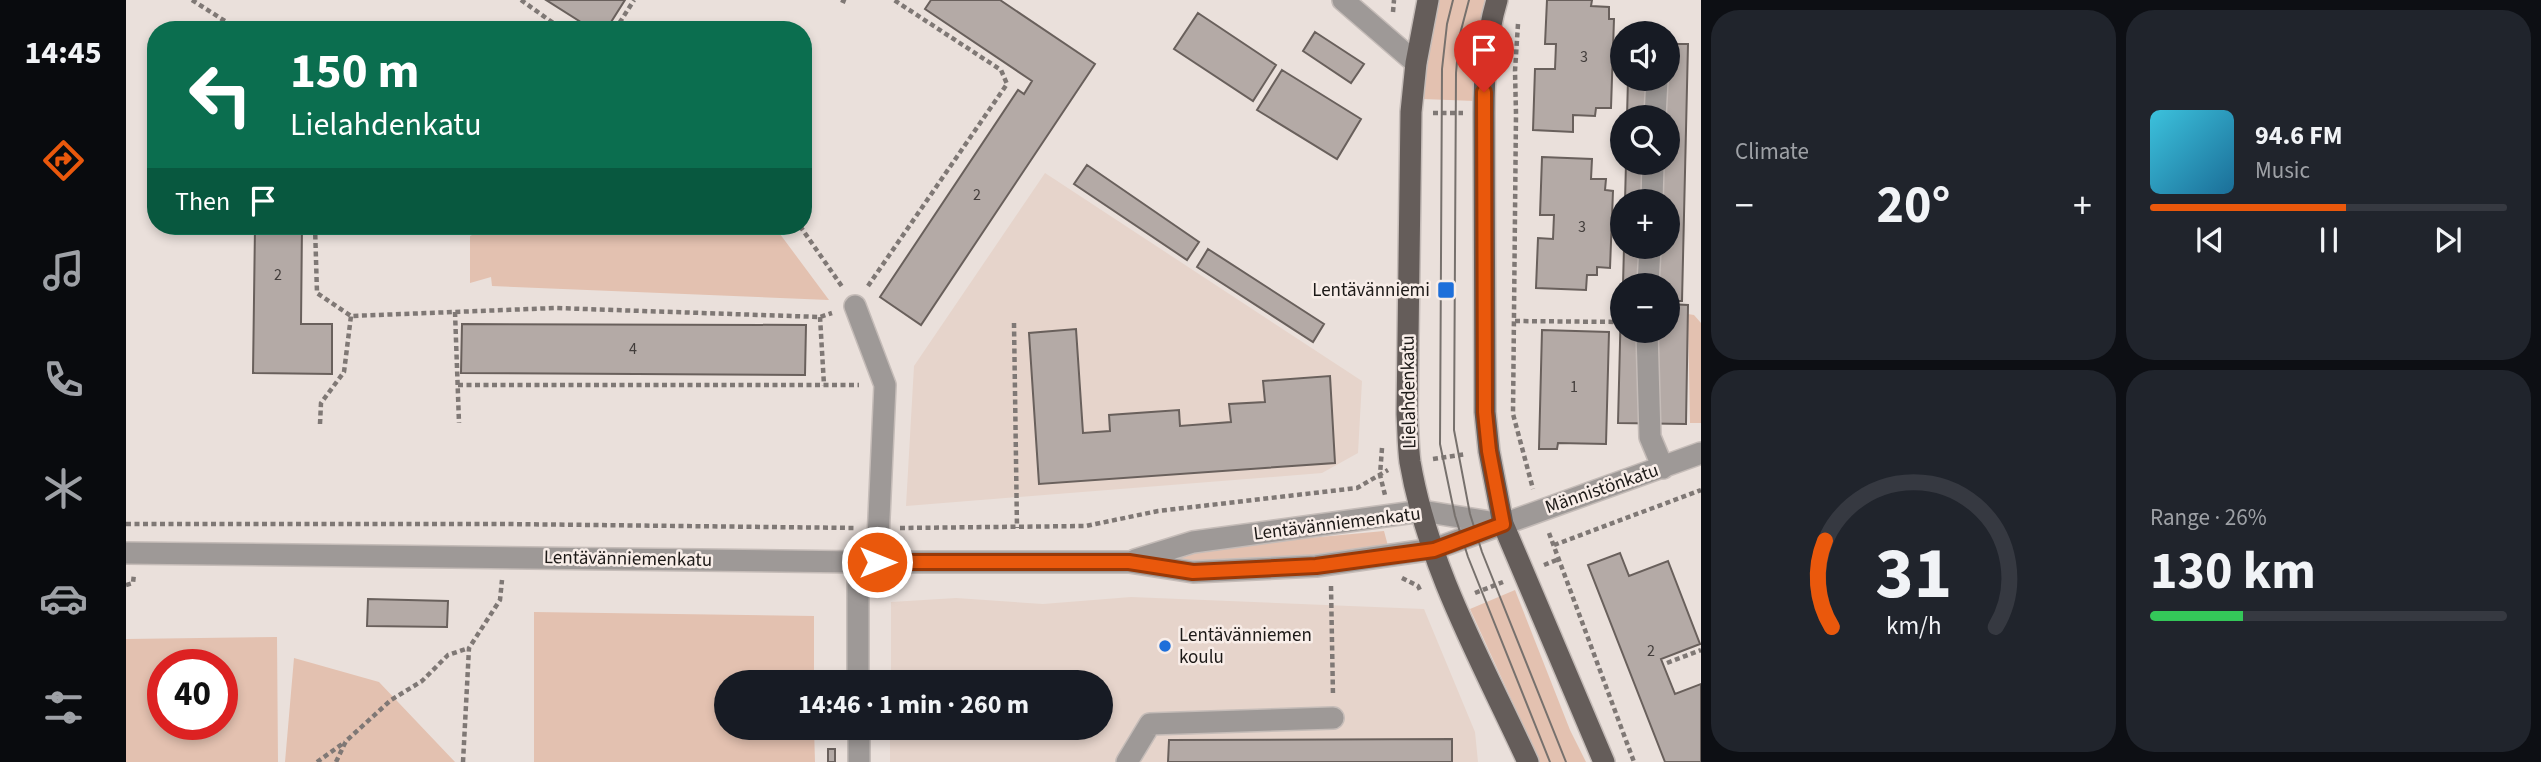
<!DOCTYPE html>
<meta charset="utf-8">
<style>
:root{--surface:#171b24;--page:#20242c;--text:#f1f3f6;--muted:#9ea1a6;--line:#363941;--accent:#ea580c}
body{margin:0;font-family:"Source Sans 3",sans-serif;background:var(--page);color:var(--text);height:100vh;display:flex;flex-direction:column;font-size:26px;white-space:nowrap}
*{box-sizing:border-box;margin:0}
p{font-size:23px;color:var(--muted)}
.icon{flex:none;width:38px;height:38px;fill:none;stroke:currentColor;stroke-width:2;stroke-linecap:round;stroke-linejoin:round}
.map{position:relative;flex:1;overflow:hidden}
.side{display:flex;flex-direction:column;gap:10px;padding:10px;background:#0d0f14;width:840px}
.side>*{flex:none}
.hud{position:absolute;left:21px;top:21px;width:665px;height:214px;border-radius:28px;box-shadow:0 4px 10px #0003;background:#0b6e4f;color:#fff;overflow:hidden}
.buttons{position:absolute;left:1484px;top:21px;display:grid;gap:14px}
.buttons a{display:grid;place-items:center;width:70px;height:70px;border-radius:50%;background:var(--surface);box-shadow:0 4px 10px #0003;font-size:35px}
.speed{position:absolute;left:21px;top:649px;display:flex;gap:14px;font-size:35px;font-weight:700;text-align:center}
.speed>*{display:grid;place-content:center;width:91px;height:91px;border-radius:50%;background:var(--surface);box-shadow:0 4px 10px #0003;line-height:1}
.speed .limit{border:10px solid #d22;background:#fff;color:#111}
.pin{position:absolute;display:grid;place-items:center;width:60px;height:60px;color:#fff;margin:-72px -30px;border-radius:50% 50% 50% 0;rotate:-45deg;box-shadow:0 0 7px #0007}
.pin .icon{rotate:45deg}
.me{position:absolute;width:77px;margin:-38px;rotate:90deg;stroke-linejoin:round;filter:drop-shadow(0 0 5px #0008)}
.turn{display:flex;align-items:center;gap:24px;height:147px;padding:0 28px;font-size:32px}
.turn .icon{width:91px;height:91px;stroke-width:2.5}
.turn b{display:block;font-size:49px;line-height:60px}
.then{display:flex;align-items:center;height:66px;padding:0 28px;background:#0003;gap:14px;font-size:26px}
.big{font-size:52px;font-weight:700;line-height:1.1}
.side .widget{flex:1;display:flex;flex-direction:column;justify-content:center;gap:10px;min-width:0;padding:0 24px;border-radius:28px;background:var(--page)}
.side .dial{align-items:center;gap:0}
.dial svg{height:182px;overflow:visible;fill:none;stroke:var(--line);stroke-width:7;stroke-linecap:round;text-anchor:middle}
.dial text{fill:var(--text);stroke:none}
.song{display:flex;align-items:center;gap:21px}
.cover{width:84px;height:84px;border-radius:10px;background:linear-gradient(135deg,hsl(190 70% 55%),hsl(200 70% 35%))}
.played{height:7px;border-radius:4px;background:linear-gradient(90deg,var(--accent) 55%,var(--line) 55%)}
.keys{display:flex;justify-content:space-around;direction:ltr}
.heat{display:flex;justify-content:space-between;align-items:center;font-size:38px;direction:ltr}
.charge{height:10px;border-radius:5px;background:linear-gradient(90deg,#34c759 26%,var(--line) 0)}
.side .tiles{flex:1;display:grid;gap:10px;grid-template-columns:repeat(2,1fr)}
.trip{position:absolute;left:588px;top:670px;width:399px;height:70px;border-radius:35px;background:var(--surface);box-shadow:0 4px 10px #0003;font-weight:700;line-height:70px;text-align:center}
main{display:flex;flex:1;min-height:0}
.tab-bar{display:flex;flex-direction:column;width:126px;justify-content:space-around;align-items:center;background:#090b0e;color:var(--muted)}
.tab-bar .icon{width:49px;height:49px}
.tab-bar .active{color:var(--accent)}
.tab-bar b{font-size:32px;color:var(--text)}
.map>svg:first-child{display:block}
.built{fill:#e6d4cb}
.green{fill:#e3c1b0;fill-rule:evenodd}
.building{fill:#b4aaa6;stroke:#69605c;stroke-width:2}
.lines{fill:none;stroke-linecap:round;stroke-linejoin:round}
.minor-casing{stroke:#c5bcb8;stroke-width:24}
.major-casing{stroke:#c5bcb8;stroke-width:24}
.path{stroke:#7f7875;stroke-width:4.5;stroke-dasharray:5 3.5;stroke-linecap:butt}
.minor{stroke:#9e9997;stroke-width:21}
.major{stroke:#655d5a;stroke-width:21}
.tram{stroke:#77716d;stroke-width:2}
.route-casing{stroke:#983908;stroke-width:18}
.route{stroke:#ea580c;stroke-width:12}
.poi-dot{fill:#1e6fda;stroke:#f8ede8;stroke-width:2.5}
.labels{text-anchor:middle;dominant-baseline:central;stroke-width:5;stroke-linejoin:round;paint-order:stroke}
.number-label{font-size:16px;fill:#423d3b}
.poi-label{font-size:19px;fill:#1c1917;stroke:#f8ede8;text-anchor:end}
.street-label{font-size:19px;fill:#1c1917;stroke:#f8ede8}
</style>
<main>
<nav class="tab-bar">
<b>14:45</b>
<svg class="icon active" aria-label="directions" viewBox="0 0 24 24"><path d="M12 3l9 9-9 9-9-9zM9 14v-3h6M13 9l2 2-2 2"/></svg>
<svg class="icon" aria-label="music" viewBox="0 0 24 24"><path d="M9 18V5l10-2v13"/><circle cx="6" cy="18" r="3"/><circle cx="16" cy="16" r="3"/></svg>
<svg class="icon" aria-label="phone" viewBox="0 0 24 24"><path d="M5 4h4l2 5-3 2q2 4 5 5l2-3 5 2v4C11 20 4 13 5 4z"/></svg>
<svg class="icon" aria-label="climate" viewBox="0 0 24 24"><path d="M12 3v18M4 7l16 10M4 17L20 7"/></svg>
<svg class="icon" aria-label="car" viewBox="0 0 24 24"><path d="M5 17H2v-5l4-1 3-4h7l3 4 3 1v5h-3M9 17h6M6 11h13"/><circle cx="7" cy="17" r="2"/><circle cx="17" cy="17" r="2"/></svg>
<svg class="icon" aria-label="filters" viewBox="0 0 24 24"><path d="M4 7h16M4 17h16"/><circle cx="9" cy="7" r="2"/><circle cx="15" cy="17" r="2"/></svg>
</nav>
<div class="map">
<svg width="1575" height="762" viewBox="0 0 1575 762">
<rect width="100%" height="100%" fill="#eae0db"/>
<path class="built" d="M919 173 1236 381 1232 453 1196 473 780 506 788 366Z
M1005 597 1298 609 1349 732 1352 762H764V728H975V682H765V602L830 598 917 604Z"/>
<path class="green" d="M1314 0H1359L1350 38 1349 101 1297 99 1306 31Z
M364 226H648L703 300 366 286 365 277 344 283V236Z
M1562 314 1568 315 1575 323V423H1564Z
M1258 531 1262 546 1186 558 1055 563 1051 559 1054 554 1151 541Z
M1389 590 1444 730 1460 762H1414L1344 609Z
M408 612 688 616V682H600V728H688L689 762H408Z
M151 637 152 762H0V639ZM37 665H96V724H37Z
M168 658 253 682 329 762H159Z"/>
<path class="building" d="M420 0H499L480 30H458L461 26Z
M805 0H874L969 64 795 325 754 297 892 90 898 94 906 81 799 9Z
M1421 0H1466L1465 6 1483 7V19H1488L1485 108H1470L1469 116 1447 115V132L1407 130 1409 69H1429L1430 44H1419Z
M1072 13 1150 65 1127 101 1048 49Z
M1189 32 1238 64 1225 83 1177 51Z
M1542 44H1562L1556 301H1542V285H1497L1498 247H1542V201H1499L1500 163H1542V117H1501L1502 79H1542Z
M1156 70 1235 119 1211 159 1131 110Z
M1416 157 1466 159 1465 179H1480L1479 190 1487 191 1484 268 1471 267V275H1461L1460 290 1410 288 1412 238 1427 239 1428 215H1414Z
M961 165 1073 242 1061 260 948 184Z
M129 226H176L175 324H206V374L127 373Z
M1082 249 1198 324 1187 342 1071 267Z
M1495 303 1496 331H1542V304L1562 305 1560 424 1492 423Z
M336 324 680 325 679 375 335 373Z
M950 329 957 433 984 431 983 415 1053 410 1054 426 1105 422 1103 404 1139 402 1137 381 1204 376 1209 463 913 484 903 333Z
M1416 330 1483 332 1480 444 1432 443 1431 449H1413Z
M1494 553 1503 576 1542 561 1574 644 1535 659 1549 694 1575 684V762H1539L1462 565Z
M242 599 322 601 321 627 241 626Z
M1326 739V762H1042L1043 740Z
M702 749H709V762H702Z"/>
<g class="lines">
<defs>
<path id="minor" d="M1217 0 1290 63
M1529 117 1531 79
M1526 201 1527 163
M1522 285 1524 247
M729 306 759 385 751 562
M1521 331 1524 437 1537 468
M0 553 732 562H1003L1067 572 1190 566 1308 549 1575 453
M1009 560 1067 542 1296 511 1376 524
M732 562V682
M733 728V762
M1001 762 1024 724 1207 718"/>
<path id="major" d="M1302 0 1290 63 1285 112 1281 414C1282 430 1282 447 1284 462 1302 568 1358 666 1402 762
M1371 0C1360 37 1358 75 1358 114L1359 412 1363 451 1377 524 1478 762"/>
</defs>
<use href="#minor" class="minor-casing"/>
<use href="#major" class="major-casing"/>
<path class="path" d="M66 0 113 30
M395 0 437 30
M715 0 720 2 722 0
M1267 12 1268 0
M1392 24 1389 71 1390 114 1387 414 1407 489
M489 30 508 0
M1307 113H1337
M189 226 191 293 225 316 429 308 694 317 706 313
M674 226 717 288
M742 286 881 84 875 70 768 0
M329 312 333 423
M694 317 698 385
M1389 321 1496 322
M888 323 891 528
M332 385H733
M194 424 195 403 218 372 225 316
M1256 448 1254 475 1259 495
M1307 459 1340 454
M0 524H379L731 528
M774 528 960 526 1032 511 1231 488 1262 470
M1423 533 1508 762
M1428 545 1575 490
M1418 565 1433 559
M1276 578 1292 586 1294 590
M0 585 7 583 8 574
M1205 586 1207 696
M1349 593 1377 582
M1541 663 1575 650
M191 762 219 742
M210 762 220 741 265 700 296 681 322 655 343 648
M337 762 343 648 374 600 376 580"/>
<use href="#minor" class="minor"/>
<use href="#major" class="major"/>
<path class="tram" d="M1327 0 1321 24 1316 69 1314 444 1329 516 1342 557 1424 762
M1343 0 1333 38 1330 73 1328 430 1344 514 1356 552 1440 762"/>
</g>
<g class="lines">
<defs>
<path id="route" d="M751 562H1003L1067 572 1190 566 1308 550 1377 524 1363 451 1359 412 1358 92"/>
</defs>
<use href="#route" class="route-casing"/>
<use href="#route" class="route"/>
</g>
<g class="poi-dot">
<rect x="1311" y="281" width="18" height="18" rx="3.5"/>
<circle cx="1039" cy="646" r="7"/>
</g>
<g class="labels">
<g class="number-label">
<text x="1458" y="57">3</text>
<text x="851" y="195">2</text>
<text x="1456" y="227">3</text>
<text x="152" y="275">2</text>
<text x="507" y="349">4</text>
<text x="1448" y="387">1</text>
<text x="1525" y="651">2</text>
</g>
<g class="poi-label">
<text x="1304" y="290">Lentävänniemi</text>
<text x="1053" y="635" text-anchor="start">Lentävänniemen<tspan x="1053" dy="22">koulu</tspan></text>
</g>
<g class="street-label">
<text transform="translate(1283 392) rotate(-91)">Lielahdenkatu</text>
<text transform="translate(1476 489) rotate(-19)">Männistönkatu</text>
<text transform="translate(1211 524) rotate(-7)">Lentävänniemenkatu</text>
<text transform="translate(502 559) rotate(1)">Lentävänniemenkatu</text>
</g>
</g>
</svg>
<div class="buttons">
<a><svg class="icon" aria-label="sound" viewBox="0 0 24 24"><path d="M4 9h4l5-4v14l-5-4H4zM17 9q2 3 0 6"/></svg></a>
<a><svg class="icon" aria-label="search" viewBox="0 0 24 24"><circle cx="10" cy="10" r="6"/><path d="M15 15l6 6"/></svg></a>
<a>+</a>
<a>−</a>
</div>
<div class="speed"><div class="limit">40</div></div>
<div class="pin" style="left:1358px;top:92px;background:#d93025"><svg class="icon" aria-label="arrive" viewBox="0 0 24 24"><path d="M6 21V4h12l-3 4 3 4H6"/></svg></div>
<svg class="me" style="left:751px;top:562px" viewBox="-20 -20 40 40"><circle r="17" fill="#ea580c" stroke="#fff" stroke-width="3"/><path d="M0-11L8 9 0 5-8 9z" fill="#fff"/></svg>
<div class="trip">14:46 · 1 min · 260 m</div>
<div class="hud">
<div class="turn"><svg class="icon" aria-label="left" viewBox="0 0 24 24"><path d="M17 20v-9H6M10 6l-5 5 5 5"/></svg><div><b>150 m</b>Lielahdenkatu</div></div>
<div class="then">Then<svg class="icon" aria-label="arrive" viewBox="0 0 24 24"><path d="M6 21V4h12l-3 4 3 4H6"/></svg></div>
</div>
</div>
<section class="side">
<div class="tiles">
<div class="widget"><p>Climate</p>
<div class="heat"><a>−</a><b class="big">20°</b><a>+</a></div>
</div>
<div class="widget">
<div class="song"><i class="cover"></i><div><b>94.6 FM</b><p>Music</p></div></div>
<div class="played"></div>
<div class="keys"><svg class="icon" aria-label="previous" viewBox="0 0 24 24"><path d="M18 5L8 12l10 7zM5 5v14"/></svg><svg class="icon" aria-label="pause" viewBox="0 0 24 24"><path d="M8 5v14M16 5v14"/></svg><svg class="icon" aria-label="next" viewBox="0 0 24 24"><path d="M6 5l10 7-10 7zM19 5v14"/></svg></div>
</div>
<div class="widget dial"><svg viewBox="0 0 100 80">
<path d="M14 69A42 42 0 1 1 86 69"/>
<path d="M14 69A42 42 0 0 1 11 31" stroke="#ea580c"/>
<text x="50" y="56" font-size="32" font-weight="700">31</text>
<text x="50" y="72" font-size="11">km/h</text>
</svg></div>
<div class="widget"><p>Range · 26%</p><b class="big">130 km</b><div class="charge"></div></div>
</div>
</section>
</main>
